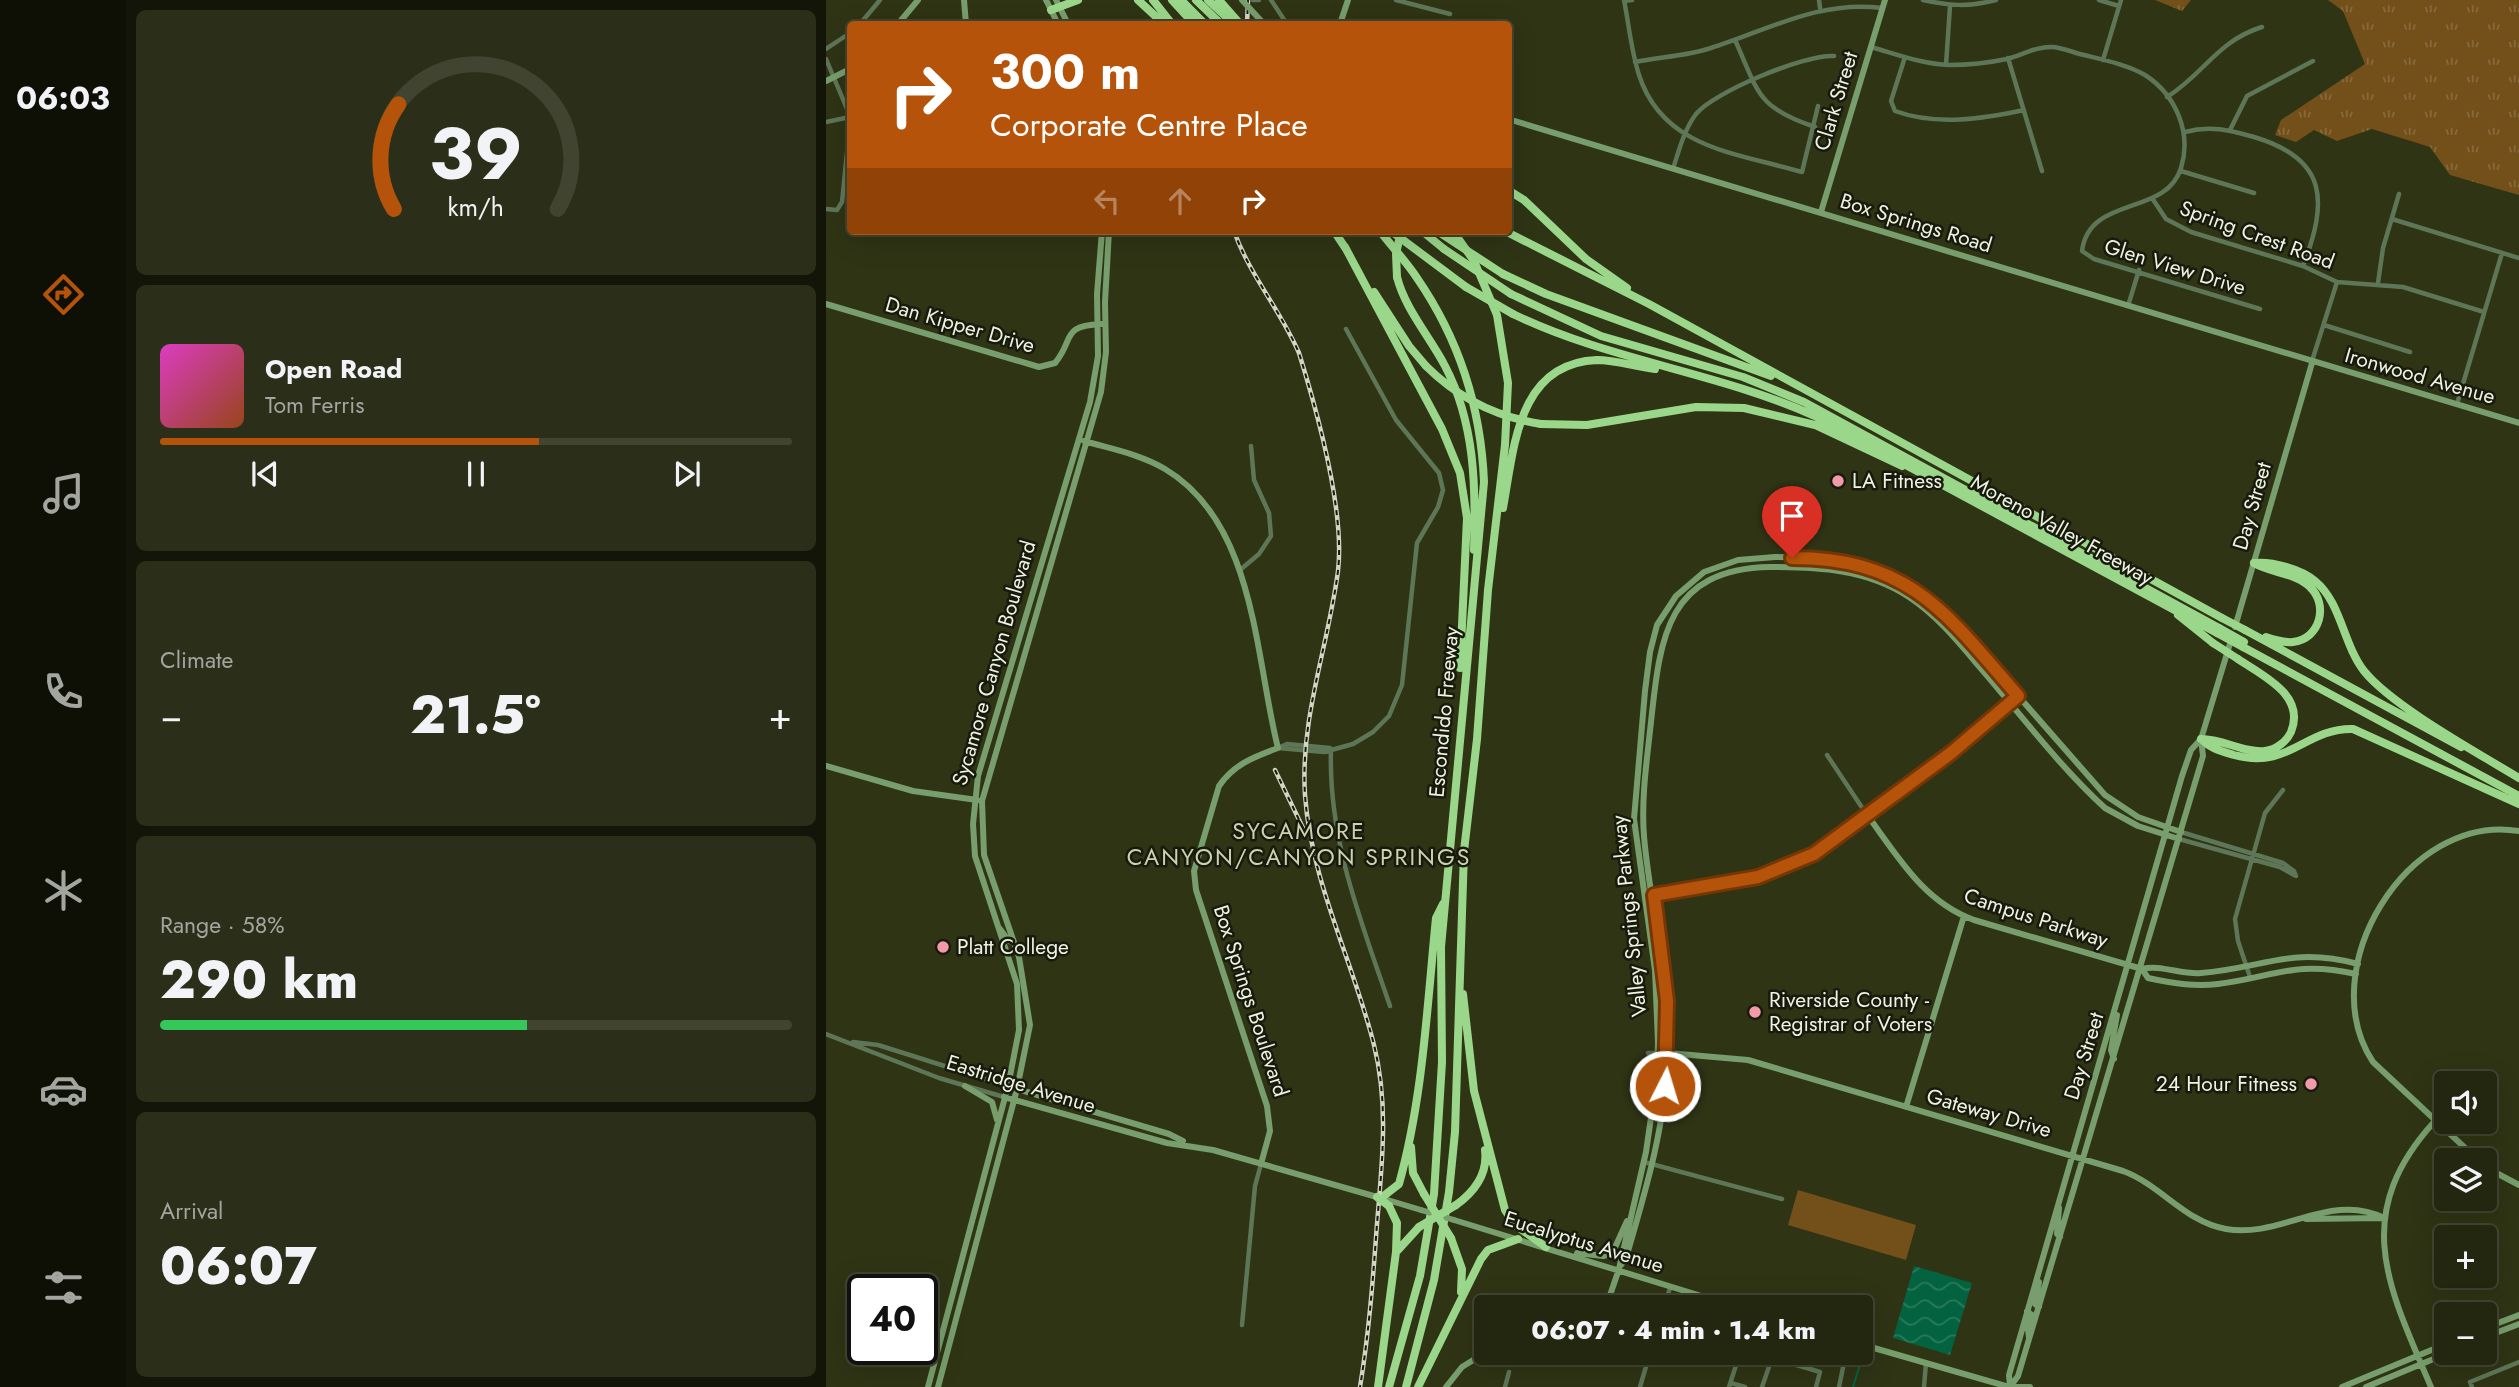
<!DOCTYPE html>
<meta charset="utf-8">
<style>
:root{--surface:#232710;--page:#2b2f19;--text:#f1f3f6;--muted:#a3a59f;--line:#404430;--accent:#b45309}
body{margin:0;font-family:Jost,sans-serif;background:var(--page);color:var(--text);height:100vh;display:flex;flex-direction:column;font-size:26px;white-space:nowrap}
*{box-sizing:border-box;margin:0}
p{font-size:23px;color:var(--muted)}
.icon{flex:none;width:38px;height:38px;fill:none;stroke:currentColor;stroke-width:2;stroke-linecap:round;stroke-linejoin:round}
.map{position:relative;flex:1;overflow:hidden}
.drawer{display:flex;flex-direction:column;gap:10px;padding:10px;background:#131509;width:700px}
.drawer>*{flex:none}
.top-card{position:absolute;left:21px;top:21px;width:665px;height:214px;border-radius:7px;box-shadow:0 7px 28px #0002,0 0 0 2px var(--line);background:#b45309;color:#fff;overflow:hidden}
.tools{position:absolute;left:1608px;top:1071px;display:grid;gap:14px}
.tools a{display:grid;place-items:center;width:63px;height:63px;border-radius:7px;background:var(--surface);box-shadow:0 7px 28px #0002,0 0 0 2px var(--line);font-size:35px}
.speed{position:absolute;left:21px;top:1274px;display:flex;gap:14px;font-size:35px;font-weight:700;text-align:center}
.speed>*{display:grid;place-content:center;width:91px;height:91px;border-radius:50%;background:var(--surface);box-shadow:0 7px 28px #0002,0 0 0 2px var(--line);line-height:1}
.speed .limit{border:4px solid #111;border-radius:10px;background:#fff;color:#111}
.pin{position:absolute;display:grid;place-items:center;width:60px;height:60px;color:#fff;margin:-72px -30px;border-radius:50% 50% 50% 0;rotate:-45deg;box-shadow:0 0 7px #0007}
.pin .icon{rotate:45deg}
.me{position:absolute;width:77px;margin:-38px;rotate:5deg;stroke-linejoin:round;filter:drop-shadow(0 0 5px #0008)}
.turn{display:flex;align-items:center;gap:24px;height:147px;padding:0 28px;font-size:32px}
.turn .icon{width:91px;height:91px;stroke-width:2.5}
.turn b{display:block;font-size:49px;line-height:60px}
.lanes{display:flex;align-items:center;height:66px;padding:0 28px;background:#0003;justify-content:center;gap:35px;direction:ltr}
.lanes .off{opacity:.35}
.big{font-size:52px;font-weight:800;line-height:1.1}
.drawer .tile{flex:1;display:flex;flex-direction:column;justify-content:center;gap:10px;min-width:0;padding:0 24px;border-radius:10px;background:var(--page)}
.drawer .dial{align-items:center;gap:0}
.dial svg{height:182px;overflow:visible;fill:none;stroke:var(--line);stroke-width:7;stroke-linecap:round;text-anchor:middle}
.dial text{fill:var(--text);stroke:none}
.song{display:flex;align-items:center;gap:21px}
.cover{width:84px;height:84px;border-radius:10px;background:linear-gradient(135deg,hsl(310 70% 55%),hsl(20 70% 35%))}
.played{height:7px;border-radius:4px;background:linear-gradient(90deg,var(--accent) 60%,var(--line) 60%)}
.keys{display:flex;justify-content:space-around;direction:ltr}
.heat{display:flex;justify-content:space-between;align-items:center;font-size:38px;direction:ltr}
.charge{height:10px;border-radius:5px;background:linear-gradient(90deg,#34c759 58%,var(--line) 0)}
.trip{position:absolute;left:648px;top:1295px;width:399px;height:70px;border-radius:7px;background:var(--surface);box-shadow:0 7px 28px #0002,0 0 0 2px var(--line);font-weight:800;line-height:70px;text-align:center}
main{display:flex;flex:1;min-height:0}
.menu{display:flex;flex-direction:column;width:126px;justify-content:space-around;align-items:center;background:#0e1006;color:var(--muted)}
.menu .icon{width:49px;height:49px}
.menu .selected{color:var(--accent)}
.menu b{font-size:32px;color:var(--text)}
.map>svg:first-child{display:block}
.green{fill:#73501a}
.park{fill:url(#park-tufts)}
.water{fill:url(#water-waves)}
.lines{fill:none;stroke-linecap:round;stroke-linejoin:round}
.stream{stroke:#036340;stroke-width:2}
.street{stroke:#5e7658;stroke-width:4.5}
.secondary{stroke:#779e6c;stroke-width:6}
.highway{stroke:#9ad78a;stroke-width:8}
.rail-casing{stroke:#d2d7c2;stroke-width:4.5}
.rail{stroke:#171a0d;stroke-width:2;stroke-dasharray:5;stroke-linecap:butt}
.secondary-bridge{stroke:#779e6c;stroke-width:6}
.highway-bridge{stroke:#9ad78a;stroke-width:8}
.route-casing{stroke:#753606;stroke-width:18}
.route{stroke:#b45309;stroke-width:12}
.poi-dot{fill:#f39aa9;stroke:#171a0d;stroke-width:2.5}
.labels{text-anchor:middle;dominant-baseline:central;stroke-width:5;stroke-linejoin:round;paint-order:stroke}
.street-label{font-size:21px;fill:#eef3e0;stroke:#171a0d}
.poi-label{font-size:21px;fill:#eef3e0;stroke:#171a0d;text-anchor:start}
.neighbourhood-label{font-size:23px;letter-spacing:2px;fill:#cbd2ae;stroke:#171a0d}
</style>
<main>
<nav class="menu">
<b>06:03</b>
<svg class="icon selected" aria-label="directions" viewBox="0 0 24 24"><path d="M12 3l9 9-9 9-9-9zM9 14v-3h6M13 9l2 2-2 2"/></svg>
<svg class="icon" aria-label="music" viewBox="0 0 24 24"><path d="M9 18V5l10-2v13"/><circle cx="6" cy="18" r="3"/><circle cx="16" cy="16" r="3"/></svg>
<svg class="icon" aria-label="phone" viewBox="0 0 24 24"><path d="M5 4h4l2 5-3 2q2 4 5 5l2-3 5 2v4C11 20 4 13 5 4z"/></svg>
<svg class="icon" aria-label="climate" viewBox="0 0 24 24"><path d="M12 3v18M4 7l16 10M4 17L20 7"/></svg>
<svg class="icon" aria-label="car" viewBox="0 0 24 24"><path d="M5 17H2v-5l4-1 3-4h7l3 4 3 1v5h-3M9 17h6M6 11h13"/><circle cx="7" cy="17" r="2"/><circle cx="17" cy="17" r="2"/></svg>
<svg class="icon" aria-label="filters" viewBox="0 0 24 24"><path d="M4 7h16M4 17h16"/><circle cx="9" cy="7" r="2"/><circle cx="15" cy="17" r="2"/></svg>
</nav>
<section class="drawer">
<div class="tile dial"><svg viewBox="0 0 100 80">
<path d="M14 69A42 42 0 1 1 86 69"/>
<path d="M14 69A42 42 0 0 1 16 23" stroke="#b45309"/>
<text x="50" y="56" font-size="32" font-weight="700">39</text>
<text x="50" y="72" font-size="11">km/h</text>
</svg></div>
<div class="tile">
<div class="song"><i class="cover"></i><div><b>Open Road</b><p>Tom Ferris</p></div></div>
<div class="played"></div>
<div class="keys"><svg class="icon" aria-label="previous" viewBox="0 0 24 24"><path d="M18 5L8 12l10 7zM5 5v14"/></svg><svg class="icon" aria-label="pause" viewBox="0 0 24 24"><path d="M8 5v14M16 5v14"/></svg><svg class="icon" aria-label="next" viewBox="0 0 24 24"><path d="M6 5l10 7-10 7zM19 5v14"/></svg></div>
</div>
<div class="tile"><p>Climate</p>
<div class="heat"><a>−</a><b class="big">21.5°</b><a>+</a></div>
</div>
<div class="tile"><p>Range · 58%</p><b class="big">290 km</b><div class="charge"></div></div>
<div class="tile"><p>Arrival</p><b class="big">06:07</b></div>
</section>
<div class="map">
<svg width="1693" height="1387" viewBox="0 0 1693 1387">
<defs>
<pattern id="park-tufts" width="24" height="20" patternUnits="userSpaceOnUse" patternTransform="scale(1.75)"><rect width="24" height="20" fill="#73501a"/><path d="M3 7l-1-3M5 7V3M7 7l1-3M15 17l-1-3M17 17v-4M19 17l1-3" fill="none" stroke="#876a3b"/></pattern>
<pattern id="water-waves" width="16" height="10" patternUnits="userSpaceOnUse" patternTransform="scale(1.75)"><rect width="16" height="10" fill="#036340"/><path d="M0 5q4-4 8 0t8 0" fill="none" stroke="#287a5b"/></pattern>
</defs>
<rect width="100%" height="100%" fill="#2f3415"/>
<path class="green" d="M972 1190 1090 1225 1080 1260 962 1225Z"/>
<path class="park" d="M1329 0H1365L1356 11Z
M1502 0H1693V195L1624 175 1604 147 1546 129 1511 141 1488 130 1470 142 1449 135 1455 120 1539 64 1517 11Z"/>
<path class="water" d="M1088 1266 1146 1283 1124 1355 1067 1338Z"/>
<g class="lines">
<path class="stream" d="M1027 1387 1035 1361"/>
<path class="street" d="M427 0H433
M445 0 461 24
M570 0 624 14
M798 0C803 25 805 50 813 75 837 149 911 153 976 172L992 106
M993 0 994 8
M1097 0C1124 6 1143 7 1170 0
M1273 0 1293 6
M798 1 806 0
M34 24 54 0
M909 40C933 93 930 107 989 127
M1045 47C1070 54 1096 64 1123 65 1142 65 1162 63 1181 59 1196 55 1211 46 1227 47 1238 48 1248 53 1258 55 1278 60 1302 65 1319 75 1350 95 1366 133 1355 168 1340 217 1263 195 1256 251L1268 259 1434 309
M0 49 24 33
M1079 57 1065 101 1069 111C1110 126 1156 119 1198 110
M1182 58 1216 171
M0 59 24 116
M1277 60 1295 0
M809 62C834 57 861 56 885 48 942 30 993 0 1056 8
M1120 65 1124 6
M1341 97C1378 74 1391 41 1436 27
M0 122 24 117
M1404 130 1421 96 1487 61
M1359 132C1384 125 1403 130 1428 137 1502 159 1502 201 1477 266
M847 169C853 150 858 130 870 114 888 92 979 54 1008 56
M1355 171 1428 193
M1326 198 1340 219 1365 232 1477 266 1511 282 1577 287 1658 312
M0 209 11 210 16 202 24 123
M1566 219 1693 258
M1552 283 1557 248 1573 194
M1302 306 1313 270
M1498 325 1584 352
M1486 361 1511 282
M1631 404 1676 253
M414 570 433 554 445 536 443 513 428 480 425 446
M452 748 498 752 527 744 547 732 563 716 576 685 591 543 612 507 617 490 613 473 570 420 520 329
M452 748 461 744 504 748
M505 749C502 840 535 921 564 1006
M1001 755 1041 815
M1355 832 1457 863 1468 871 1470 876
M1353 839 1454 867 1468 875
M1424 977 1412 941 1409 919 1439 813 1457 790
M0 1034 113 1078 178 1097
M27 1042 52 1045 182 1086
M822 1053H842
M818 1162 956 1199
M838 1307 844 1288
M416 1325 429 1186 435 1164
M974 1366 994 1372 990 1387
M905 1383 919 1387
M679 1387 683 1372
M814 1387 824 1353
M903 1387 914 1353
M936 1387 946 1358 974 1366 978 1353
M1013 1387 1020 1353
M1098 1387 1100 1363
M1646 1387 1644 1382 1693 1362"/>
<path class="secondary" d="M138 0 140 24
M220 0 232 24
M230 0 242 24
M72 24 92 0
M514 24 522 0
M0 81 24 69
M682 119 1693 423
M995 212 1059 0
M0 304 213 367 229 363C249 339 234 326 275 324
M258 441C285 449 314 454 339 469 430 523 429 658 452 748 428 757 408 764 393 786L368 871 370 890 441 1106 444 1131 435 1164
M1409 627 1486 363
M0 766 87 791 151 800
M1042 816C1072 857 1098 902 1148 920L1316 969C1334 964 1356 975 1375 973 1438 968 1465 946 1532 964
M827 895 932 877 988 854 1125 753 1187 699
M174 929 183 941 188 942
M1316 969 1322 978C1345 983 1368 987 1392 984 1448 977 1468 960 1530 974
M842 1053 922 1060 1297 1171C1335 1185 1359 1222 1400 1229 1454 1239 1505 1191 1558 1218
M1288 1059 1285 1050 1291 1015
M139 1086 166 1102 171 1120
M188 1088 343 1134 357 1141
M178 1097 341 1143 387 1150 551 1197
M1080 1107 1138 916
M1652 1160 1547 1062C1486 970 1581 812 1693 831
M1659 1167 1693 1185
M555 1198 595 1210
M1233 1208 1231 1234 1234 1237
M1480 1219 1558 1218
M628 1220 911 1307
M751 1253 777 1256 786 1254 801 1221
M795 1265 800 1258C820 1190 840 1123 842 1052 845 978 824 909 818 836 815 799 821 759 825 722 834 639 840 569 944 567 992 567 1041 569 1083 597 1110 615 1130 639 1151 664 1193 712 1232 765 1279 808L1312 826 1353 839
M1213 1282 1209 1304 1213 1307
M780 1307 793 1269 820 1152 830 1083 832 1043 829 970 808 819 819 691 824 652 831 625 850 596 878 572 912 560 949 557 1003 558 1056 572 1094 592 1124 618 1279 795 1312 817 1355 832
M1201 1311 1206 1315 1202 1329 1203 1338
M1659 1328 1693 1315
M1659 1337 1693 1324
M1034 1344 1183 1387
M1184 1386 1183 1375 1356 776 1365 750 1375 739
M102 1387 182 1086 193 1030 191 984 149 856 147 824 152 776 264 402 272 356 271 294 276 231
M112 1387 191 1089 204 1025 193 957 158 855 156 801 275 392 280 352 279 302 283 231
M620 1387 636 1367 660 1352
M1184 1387 1192 1376 1377 756 1375 739 1406 637
M1186 1387H1204
M1516 1387 1620 1344
M1540 1387 1622 1353
M1605 1387C1562 1286 1524 1215 1608 1122"/>
<path class="highway" d="M312 0 338 24
M327 0 346 24
M346 0 368 24
M355 0 379 24
M370 0 395 24
M382 0 408 24
M393 0 414 24
M225 10 252 0
M682 190 698 200 760 259 801 288
M508 231 520 249
M554 231C566 247 580 261 591 278 633 339 655 408 658 482L615 947 616 1062 608 1194 594 1276 563 1387
M565 231 640 287
M596 231 618 249
M679 231 823 304 1396 618
M519 247 616 429 634 473 641 518 634 668
M677 274 720 294 945 376
M571 277C579 309 604 337 619 366 649 423 650 487 648 550
M548 292 583 346 600 366
M685 294 775 336 917 377 978 402 1393 628
M687 314C784 361 892 372 989 416L1391 633
M715 424 761 425 870 407 918 408 989 425 1076 466
M677 508C688 449 691 363 771 360 791 360 809 367 829 369
M1428 563C1446 561 1475 569 1489 581 1515 602 1517 644 1538 671 1566 706 1652 753 1693 778
M1428 563C1445 573 1470 573 1484 587 1503 605 1494 639 1467 642 1458 643 1449 640 1440 637
M1352 615 1387 643
M1419 630 1635 747
M1417 647 1693 796
M1375 739C1385 749 1395 751 1408 755 1464 770 1478 728 1527 729L1693 804
M1375 739C1397 739 1418 753 1439 751 1450 750 1461 741 1465 732 1480 695 1437 676 1412 659
M637 994 648 1091 679 1210 689 1225 720 1247
M585 1147 587 1173 598 1194
M555 1198 573 1184C597 1098 601 1007 610 918L617 904
M630 1205C648 1192 662 1174 659 1150
M625 1238 636 1269 635 1292
M572 1250 593 1227
M552 1387 570 1252 571 1223 563 1206
M580 1387 608 1280 623 1192 629 1132 638 851 651 739 662 590 679 445 682 383 671 315 648 261 627 231
M592 1387 655 1259 662 1250 692 1239"/>
<defs>
<path id="rail" d="M421 24 422 0
M408 231C423 274 455 311 473 353 491 411 519 511 512 571 502 647 474 718 479 795 485 882 527 961 548 1045 563 1105 556 1163 551 1224 547 1279 543 1333 534 1387
M449 770 477 828"/>
</defs>
<use href="#rail" class="rail-casing"/>
<use href="#rail" class="rail"/>
<path class="secondary-bridge" d="M416 0 438 24
M595 1210 628 1220"/>
<path class="highway-bridge" d="M611 231 677 274
M618 249 685 294
M571 277 570 254 575 231
M640 287 687 314
M600 366C632 398 670 417 715 424
M1396 618 1419 630
M1393 628 1418 642
M1391 633 1417 647
M1387 643 1412 659
M598 1194 625 1238
M551 1197 563 1206
M593 1227 630 1205"/>
</g>
<g class="lines">
<defs>
<path id="route" d="M839 1086 841 1001 828 895 932 877 988 854 1125 753 1192 696C1121 614 1084 558 966 558"/>
</defs>
<use href="#route" class="route-casing"/>
<use href="#route" class="route"/>
</g>
<g class="poi-dot">
<circle cx="1012" cy="481" r="7"/>
<circle cx="117" cy="947" r="7"/>
<circle cx="929" cy="1012" r="7"/>
<circle cx="1485" cy="1084" r="7"/>
</g>
<g class="labels">
<g class="street-label">
<text transform="translate(1010 101) rotate(-73)">Clark Street</text>
<text transform="translate(1090 223) rotate(17)">Box Springs Road</text>
<text transform="translate(1431 235) rotate(20)">Spring Crest Road</text>
<text transform="translate(1349 267) rotate(17)">Glen View Drive</text>
<text transform="translate(134 325) rotate(16)">Dan Kipper Drive</text>
<text transform="translate(1594 376) rotate(16)">Ironwood Avenue</text>
<text transform="translate(1426 506) rotate(-74)">Day Street</text>
<text transform="translate(1236 530) rotate(29)">Moreno Valley Freeway</text>
<text transform="translate(168 663) rotate(-74)">Sycamore Canyon Boulevard</text>
<text transform="translate(618 712) rotate(-85)">Escondido Freeway</text>
<text transform="translate(803 916) rotate(-96)">Valley Springs Parkway</text>
<text transform="translate(1210 918) rotate(18)">Campus Parkway</text>
<text transform="translate(425 1001) rotate(72)">Box Springs Boulevard</text>
<text transform="translate(1258 1056) rotate(-73)">Day Street</text>
<text transform="translate(195 1084) rotate(17)">Eastridge Avenue</text>
<text transform="translate(1163 1113) rotate(16)">Gateway Drive</text>
<text transform="translate(758 1242) rotate(17)">Eucalyptus Avenue</text>
</g>
<g class="poi-label">
<text x="1026" y="481">LA Fitness</text>
<text x="131" y="947">Platt College</text>
<text x="943" y="1000">Riverside County -<tspan x="943" dy="24">Registrar of Voters</tspan></text>
<text x="1471" y="1084" text-anchor="end">24 Hour Fitness</text>
</g>
<g class="neighbourhood-label">
<text x="473" y="831">SYCAMORE<tspan x="473" dy="26">CANYON/CANYON SPRINGS</tspan></text>
</g>
</g>
</svg>
<div class="tools">
<a><svg class="icon" aria-label="sound" viewBox="0 0 24 24"><path d="M4 9h4l5-4v14l-5-4H4zM17 9q2 3 0 6"/></svg></a>
<a><svg class="icon" aria-label="layers" viewBox="0 0 24 24"><path d="M12 4l9 5-9 5-9-5zM3 14l9 5 9-5"/></svg></a>
<a>+</a>
<a>−</a>
</div>
<div class="speed"><div class="limit">40</div></div>
<div class="pin" style="left:966px;top:558px;background:#d93025"><svg class="icon" aria-label="arrive" viewBox="0 0 24 24"><path d="M6 21V4h12l-3 4 3 4H6"/></svg></div>
<svg class="me" style="left:839px;top:1086px" viewBox="-20 -20 40 40"><circle r="17" fill="#b45309" stroke="#fff" stroke-width="3"/><path d="M0-11L8 9 0 5-8 9z" fill="#fff"/></svg>
<div class="trip">06:07 · 4 min · 1.4 km</div>
<div class="top-card">
<div class="turn"><svg class="icon" aria-label="right" viewBox="0 0 24 24"><path d="M7 20v-9h11M14 6l5 5-5 5"/></svg><div><b>300 m</b>Corporate Centre Place</div></div>
<div class="lanes"><svg class="icon off" aria-label="left" viewBox="0 0 24 24"><path d="M17 20v-9H6M10 6l-5 5 5 5"/></svg><svg class="icon off" aria-label="ahead" viewBox="0 0 24 24"><path d="M12 20V5M6 11l6-6 6 6"/></svg><svg class="icon" aria-label="right" viewBox="0 0 24 24"><path d="M7 20v-9h11M14 6l5 5-5 5"/></svg></div>
</div>
</div>
</main>
